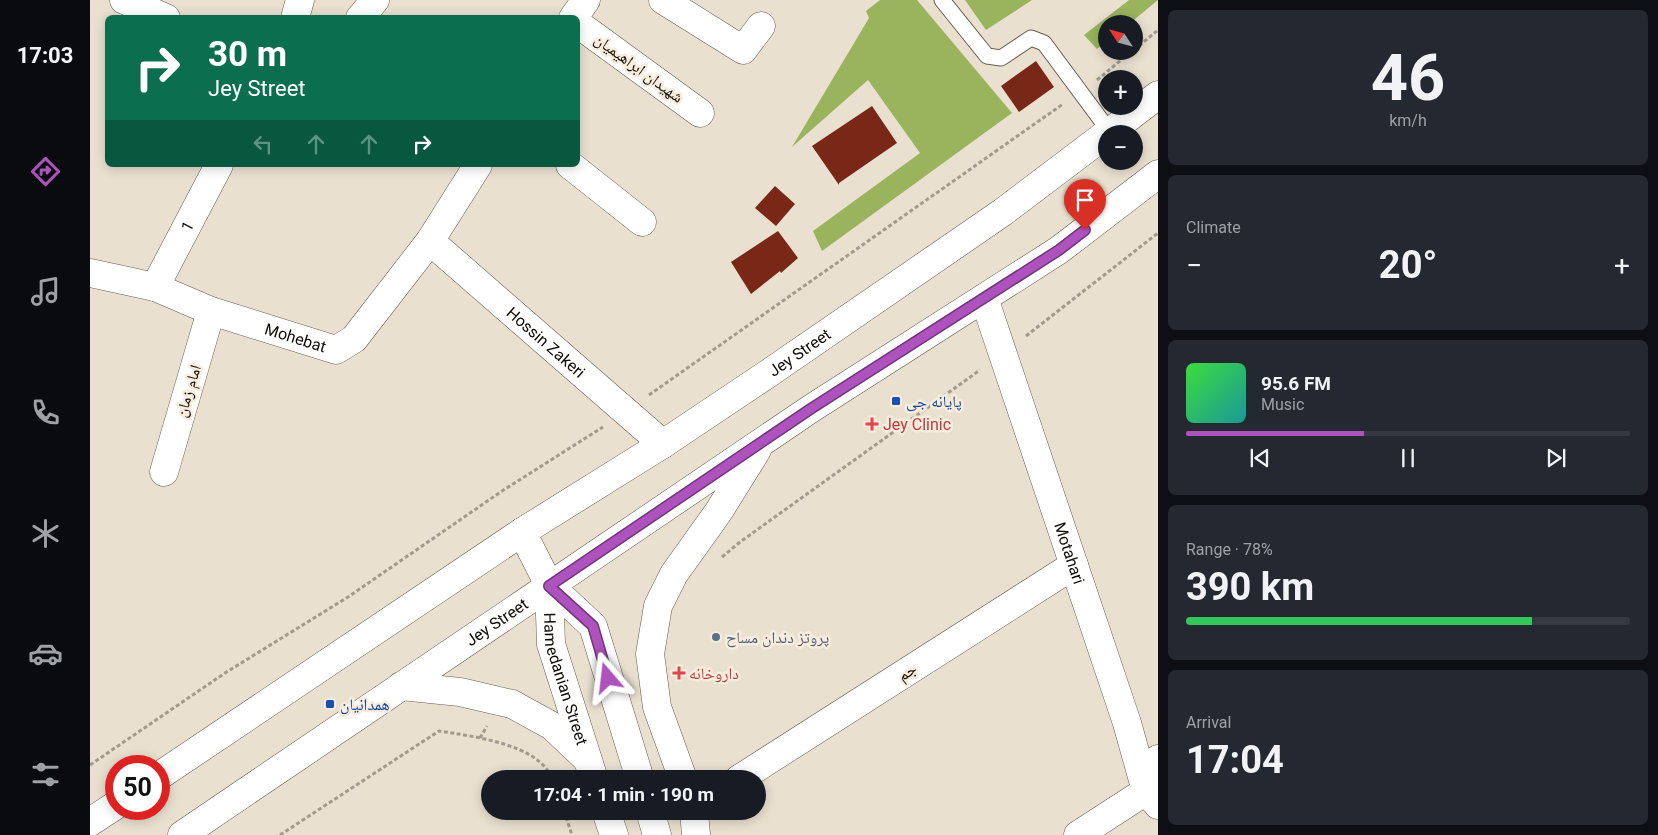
<!DOCTYPE html>
<meta charset="utf-8">
<style>
:root{--surface:#171b24;--page:#242831;--text:#f1f3f6;--muted:#9ea1a6;--line:#363941;--accent:#ae53be}
body{margin:0;font-family:Roboto,"Noto Naskh Arabic",sans-serif;background:var(--page);color:var(--text);height:100vh;display:flex;flex-direction:column;font-size:19px;white-space:nowrap}
*{box-sizing:border-box;margin:0}
p{font-size:16px;color:var(--muted)}
.icon{flex:none;width:28px;height:28px;fill:none;stroke:currentColor;stroke-width:2;stroke-linecap:round;stroke-linejoin:round}
.map{position:relative;flex:1;overflow:hidden}
.drawer{display:flex;flex-direction:column;gap:10px;padding:10px;background:#0d0f14;width:500px}
.drawer>*{flex:none}
.guide{position:absolute;left:15px;top:15px;width:475px;height:152px;border-radius:8px;box-shadow:0 2px 12px #0003;background:#0b6e4f;color:#fff;overflow:hidden}
.needle{width:32px;rotate:306deg}
.buttons{position:absolute;left:1008px;top:15px;display:grid;gap:10px}
.buttons a{display:grid;place-items:center;width:45px;height:45px;border-radius:50%;background:var(--surface);box-shadow:0 2px 12px #0003;font-size:25px}
.speed{position:absolute;left:15px;top:755px;display:flex;gap:10px;font-size:25px;font-weight:700;text-align:center}
.speed>*{display:grid;place-content:center;width:65px;height:65px;border-radius:50%;background:var(--surface);box-shadow:0 2px 12px #0003;line-height:1}
.speed .limit{border:8px solid #d22;background:#fff;color:#111}
.pin{position:absolute;display:grid;place-items:center;width:42px;height:42px;color:#fff;margin:-51px -21px;border-radius:50% 50% 50% 0;rotate:-45deg;box-shadow:0 0 5px #0007}
.pin .icon{rotate:45deg}
.me{position:absolute;width:55px;margin:-28px;rotate:343deg;stroke-linejoin:round;filter:drop-shadow(0 0 4px #0008)}
.turn{display:flex;align-items:center;gap:18px;height:105px;padding:0 20px;font-size:22px}
.turn .icon{width:65px;height:65px;stroke-width:2.5}
.turn b{display:block;font-size:35px;line-height:42px}
.lanes{display:flex;align-items:center;height:48px;padding:0 20px;background:#0003;justify-content:center;gap:25px;direction:ltr}
.lanes .off{opacity:.35}
.big{font-size:38px;font-weight:700;line-height:1.1}
.drawer .widget{flex:1;display:flex;flex-direction:column;justify-content:center;gap:8px;min-width:0;padding:0 18px;border-radius:8px;background:var(--page)}
.drawer .dial{align-items:center;gap:0}
.dial b{font-size:65px;line-height:1}
.song{display:flex;align-items:center;gap:15px}
.cover{width:60px;height:60px;border-radius:8px;background:linear-gradient(135deg,hsl(120 70% 55%),hsl(180 70% 35%))}
.played{height:5px;border-radius:2px;background:linear-gradient(90deg,var(--accent) 40%,var(--line) 40%)}
.keys{display:flex;justify-content:space-around;direction:ltr}
.heat{display:flex;justify-content:space-between;align-items:center;font-size:28px;direction:ltr}
.charge{height:8px;border-radius:4px;background:linear-gradient(90deg,#34c759 78%,var(--line) 0)}
.trip{position:absolute;left:391px;top:770px;width:285px;height:50px;border-radius:25px;background:var(--surface);box-shadow:0 2px 12px #0003;font-weight:700;line-height:50px;text-align:center}
main{display:flex;flex:1;min-height:0}
.tab-bar{display:flex;flex-direction:column;width:90px;justify-content:space-around;align-items:center;background:#090b0e;color:var(--muted)}
.tab-bar .icon{width:35px;height:35px}
.tab-bar .selected{color:var(--accent)}
.tab-bar b{font-size:22px;color:var(--text)}
.map>svg:first-child{display:block}
.forest{fill:#9ab35d}
.building{fill:#792818}
.lines{fill:none;stroke-linecap:round;stroke-linejoin:round}
.service-casing{stroke:#665d50;stroke-width:17}
.minor-casing{stroke:#665d50;stroke-width:29}
.tertiary-casing{stroke:#665d50;stroke-width:29}
.secondary-casing{stroke:#665d50;stroke-width:29}
.primary-casing{stroke:#665d50;stroke-width:29}
.path{stroke:#a29a8e;stroke-width:3;stroke-dasharray:4 2.5;stroke-linecap:butt}
.service{stroke:#fff;stroke-width:15}
.minor{stroke:#fff;stroke-width:28}
.tertiary{stroke:#fff;stroke-width:28}
.secondary{stroke:#fff;stroke-width:28}
.primary{stroke:#fff;stroke-width:28}
.route-casing{stroke:#71367c;stroke-width:12}
.route{stroke:#ae53be;stroke-width:9}
.transit-dot{fill:#1a4fb4;stroke:#f8eddd;stroke-width:2}
.health-dot{fill:#e0444e;stroke:#f8eddd;stroke-width:2}
.service-dot{fill:#5c6f8a;stroke:#f8eddd;stroke-width:2}
.labels{text-anchor:middle;dominant-baseline:central;stroke-width:5;stroke-linejoin:round;paint-order:stroke}
.street-label{font-size:16px;fill:#0f0c07;stroke:#f8eddd}
.transit-label{font-size:16px;fill:#164399;stroke:#f8eddd;text-anchor:start}
.health-label{font-size:16px;fill:#be3a42;stroke:#f8eddd;text-anchor:start}
.service-label{font-size:16px;fill:#4e5e75;stroke:#f8eddd;text-anchor:start}
</style>
<main>
<nav class="tab-bar">
<b>17:03</b>
<svg class="icon selected" aria-label="directions" viewBox="0 0 24 24"><path d="M12 3l9 9-9 9-9-9zM9 14v-3h6M13 9l2 2-2 2"/></svg>
<svg class="icon" aria-label="music" viewBox="0 0 24 24"><path d="M9 18V5l10-2v13"/><circle cx="6" cy="18" r="3"/><circle cx="16" cy="16" r="3"/></svg>
<svg class="icon" aria-label="phone" viewBox="0 0 24 24"><path d="M5 4h4l2 5-3 2q2 4 5 5l2-3 5 2v4C11 20 4 13 5 4z"/></svg>
<svg class="icon" aria-label="climate" viewBox="0 0 24 24"><path d="M12 3v18M4 7l16 10M4 17L20 7"/></svg>
<svg class="icon" aria-label="car" viewBox="0 0 24 24"><path d="M5 17H2v-5l4-1 3-4h7l3 4 3 1v5h-3M9 17h6M6 11h13"/><circle cx="7" cy="17" r="2"/><circle cx="17" cy="17" r="2"/></svg>
<svg class="icon" aria-label="filters" viewBox="0 0 24 24"><path d="M4 7h16M4 17h16"/><circle cx="9" cy="7" r="2"/><circle cx="15" cy="17" r="2"/></svg>
</nav>
<div class="map">
<svg width="1068" height="835" viewBox="0 0 1068 835">
<rect width="100%" height="100%" fill="#eae0d0"/>
<path class="forest" d="M790 0H827L922 113 732 251 723 231 830 153 778 80 702 147 779 18 776 11Z
M875 0H942L896 30Z
M1039 0H1068L1039 24H1016V42L1007 49 994 35Z"/>
<path class="building" d="M946 61 964 87 929 112 911 86Z
M782 106 807 143 749 183V185L722 146Z
M685 186 705 204 686 226 665 208Z
M688 231 708 258 691 273 690 271 661 294 641 262Z"/>
<g class="lines">
<defs>
<path id="service" d="M852 0 897 56 911 58 941 38 954 43 1020 132"/>
<g id="minor">
<path d="M34 0 76 18"/>
<path d="M573 0 653 50 671 26"/>
<path d="M205 18 210 0"/>
<path d="M270 18 285 0"/>
<path d="M483 18 496 0"/>
<path d="M488 24 610 113"/>
<path d="M480 165 552 222"/>
<path id="s1" d="M340 241 573 444"/>
<path id="s2" d="M0 273 65 287 121 311 246 350 264 339 340 241 388 165"/>
<path id="s3" d="M65 287 129 165"/>
<path d="M74 472 121 311"/>
<path d="M649 779 984 565"/>
<path d="M988 835 1056 791 1068 759"/>
</g>
<g id="tertiary">
<path id="s4" d="M894 298 1037 723 1056 791 1068 805"/>
</g>
<g id="secondary">
<path d="M432 532 459 585 503 626 550 779"/>
<path id="s5" d="M459 585 461 644 504 779"/>
<path d="M516 811 524 835"/>
<path d="M560 811 567 835"/>
</g>
<g id="primary">
<path d="M1017 134 1068 95"/>
<path d="M311 686 370 692 422 704 462 726 497 759"/>
<path id="s6" d="M69 776 432 532 573 444 679 373 913 212 1016 134"/>
<path d="M593 779 567 707 560 654 568 606 584 574 629 511 667 450"/>
<path d="M604 811 606 835"/>
<path d="M0 822 26 805"/>
<path id="s7" d="M92 835 722 408 969 250 1068 174"/>
</g>
</defs>
<use href="#service" class="service-casing"/>
<use href="#minor" class="minor-casing"/>
<use href="#tertiary" class="tertiary-casing"/>
<use href="#secondary" class="secondary-casing"/>
<use href="#primary" class="primary-casing"/>
<path class="path" d="M1044 50 1068 30
M1007 80 1042 51
M936 336 1068 233
M559 395 973 104
M632 557 650 542 890 370
M390 738 397 726
M0 765 135 673 258 597 412 491 513 427
M474 811 482 835
M190 835 349 731C381 736 450 744 462 779"/>
<use href="#service" class="service"/>
<use href="#minor" class="minor"/>
<use href="#tertiary" class="tertiary"/>
<use href="#secondary" class="secondary"/>
<use href="#primary" class="primary"/>
</g>
<g class="lines">
<defs>
<path id="route" d="M518 678 503 626 459 586 722 408 969 250 995 230"/>
</defs>
<use href="#route" class="route-casing"/>
<use href="#route" class="route"/>
</g>
<g class="transit-dot">
<rect x="801" y="396" width="10" height="10" rx="2.5"/>
<rect x="235" y="699" width="10" height="10" rx="2.5"/>
</g>
<g class="health-dot">
<path d="M779.5 416.5h5v5h5v5h-5v5h-5v-5h-5v-5h5z"/>
<path d="M586.5 665.5h5v5h5v5h-5v5h-5v-5h-5v-5h5z"/>
</g>
<circle class="service-dot" cx="626" cy="637" r="5"/>
<g class="labels">
<g class="street-label">
<text transform="translate(549 68) rotate(36)">شهیدان ابراهیمیان</text>
<text stroke="none"><textPath href="#s3" startOffset="69">1</textPath></text>
<text stroke="none"><textPath href="#s2" startOffset="216">Mohebat</textPath></text>
<text stroke="none"><textPath href="#s1" startOffset="154">Hossin Zakeri</textPath></text>
<text stroke="none"><textPath href="#s6" startOffset="768">Jey Street</textPath></text>
<text transform="translate(98 391) rotate(-73)">امام زمان</text>
<text stroke="none"><textPath href="#s4" startOffset="269">Motahari</textPath></text>
<text stroke="none"><textPath href="#s7" startOffset="380">Jey Street</textPath></text>
<text transform="translate(817 672) rotate(-33)">جم</text>
<text stroke="none"><textPath href="#s5" startOffset="96">Hamedanian Street</textPath></text>
</g>
<g class="transit-label">
<text x="816" y="401">پایانه جی</text>
<text x="250" y="704">همدانیان</text>
</g>
<g class="health-label">
<text x="793" y="424">Jey Clinic</text>
<text x="599" y="673">داروخانه</text>
</g>
<g class="service-label">
<text x="636" y="637">پروتز دندان مساح</text>
</g>
</g>
</svg>
<div class="buttons">
<a><svg class="needle" viewBox="-14 -14 28 28"><path d="M0-13l5 13h-10z" fill="#e53935"/><path d="M0 13l5-13h-10z" fill="#9ea1a6"/></svg></a>
<a>+</a>
<a>−</a>
</div>
<div class="speed"><div class="limit">50</div></div>
<div class="pin" style="left:995px;top:230px;background:#d93025"><svg class="icon" aria-label="arrive" viewBox="0 0 24 24"><path d="M6 21V4h12l-3 4 3 4H6"/></svg></div>
<svg class="me" style="left:518px;top:678px" viewBox="-20 -20 40 40"><path d="M0-17L14 15 0 8-14 15z" fill="#ae53be" stroke="#fff" stroke-width="4"/></svg>
<div class="trip">17:04 · 1 min · 190 m</div>
<div class="guide">
<div class="turn"><svg class="icon" aria-label="right" viewBox="0 0 24 24"><path d="M7 20v-9h11M14 6l5 5-5 5"/></svg><div><b>30 m</b>Jey Street</div></div>
<div class="lanes"><svg class="icon off" aria-label="left" viewBox="0 0 24 24"><path d="M17 20v-9H6M10 6l-5 5 5 5"/></svg><svg class="icon off" aria-label="ahead" viewBox="0 0 24 24"><path d="M12 20V5M6 11l6-6 6 6"/></svg><svg class="icon off" aria-label="ahead" viewBox="0 0 24 24"><path d="M12 20V5M6 11l6-6 6 6"/></svg><svg class="icon" aria-label="right" viewBox="0 0 24 24"><path d="M7 20v-9h11M14 6l5 5-5 5"/></svg></div>
</div>
</div>
<section class="drawer">
<div class="widget dial"><b>46</b><p>km/h</p></div>
<div class="widget"><p>Climate</p>
<div class="heat"><a>−</a><b class="big">20°</b><a>+</a></div>
</div>
<div class="widget">
<div class="song"><i class="cover"></i><div><b>95.6 FM</b><p>Music</p></div></div>
<div class="played"></div>
<div class="keys"><svg class="icon" aria-label="previous" viewBox="0 0 24 24"><path d="M18 5L8 12l10 7zM5 5v14"/></svg><svg class="icon" aria-label="pause" viewBox="0 0 24 24"><path d="M8 5v14M16 5v14"/></svg><svg class="icon" aria-label="next" viewBox="0 0 24 24"><path d="M6 5l10 7-10 7zM19 5v14"/></svg></div>
</div>
<div class="widget"><p>Range · 78%</p><b class="big">390 km</b><div class="charge"></div></div>
<div class="widget"><p>Arrival</p><b class="big">17:04</b></div>
</section>
</main>
